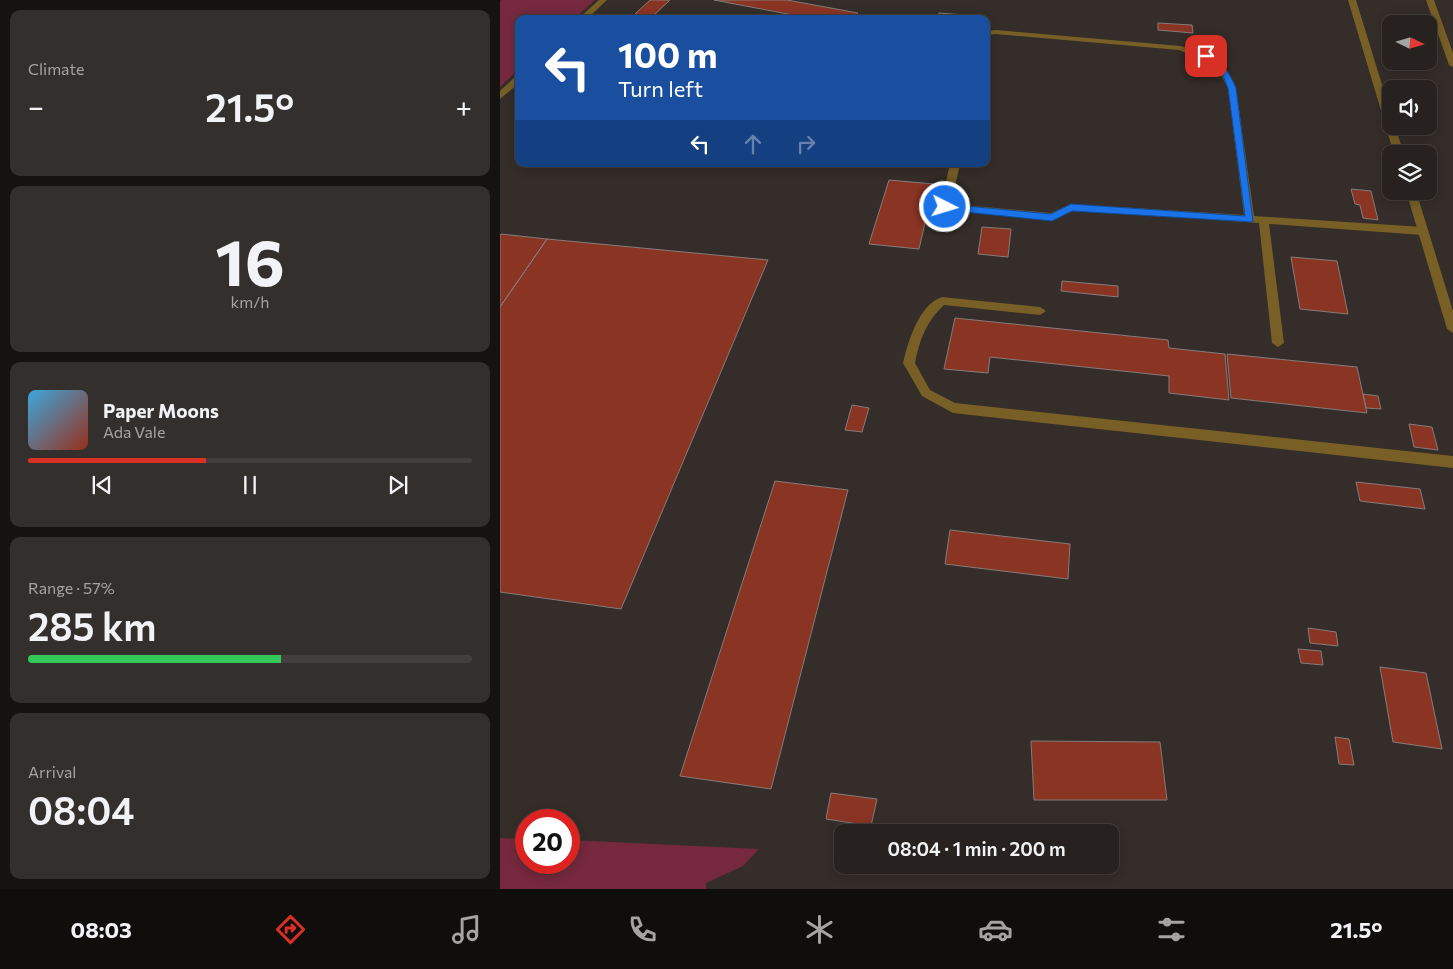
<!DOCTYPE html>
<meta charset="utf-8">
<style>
:root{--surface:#27221f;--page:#332f2c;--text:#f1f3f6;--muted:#a4a4a4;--line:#433f3d;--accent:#d93025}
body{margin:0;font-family:Commissioner,sans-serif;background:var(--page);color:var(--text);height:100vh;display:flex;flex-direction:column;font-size:19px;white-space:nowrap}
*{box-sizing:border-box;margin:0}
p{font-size:16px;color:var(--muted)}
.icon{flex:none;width:28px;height:28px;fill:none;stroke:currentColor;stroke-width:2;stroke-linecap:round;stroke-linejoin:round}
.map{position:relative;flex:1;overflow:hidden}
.sheet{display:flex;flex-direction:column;gap:10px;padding:10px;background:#151311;width:500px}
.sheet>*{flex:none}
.hud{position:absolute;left:15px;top:15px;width:475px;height:152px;border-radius:10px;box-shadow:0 2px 12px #0003,0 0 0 1px var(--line);background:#1a4fa0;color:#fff;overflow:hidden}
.needle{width:32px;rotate:95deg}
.buttons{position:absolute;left:882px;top:15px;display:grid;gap:10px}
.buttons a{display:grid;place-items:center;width:55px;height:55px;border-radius:10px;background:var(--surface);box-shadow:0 2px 12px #0003,0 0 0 1px var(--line);font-size:25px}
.speed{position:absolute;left:15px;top:809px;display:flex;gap:10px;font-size:25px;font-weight:700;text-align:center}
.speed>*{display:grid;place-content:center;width:65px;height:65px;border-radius:50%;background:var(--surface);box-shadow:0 2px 12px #0003,0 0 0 1px var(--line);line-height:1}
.speed .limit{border:8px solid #d22;background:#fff;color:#111}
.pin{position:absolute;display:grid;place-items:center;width:42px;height:42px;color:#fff;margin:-21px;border-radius:10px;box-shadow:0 2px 8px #0006}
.me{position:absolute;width:55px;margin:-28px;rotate:95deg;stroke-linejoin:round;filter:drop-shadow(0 0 4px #0008)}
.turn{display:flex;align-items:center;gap:18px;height:105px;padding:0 20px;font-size:22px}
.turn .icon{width:65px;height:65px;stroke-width:2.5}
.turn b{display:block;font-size:35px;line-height:42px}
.lanes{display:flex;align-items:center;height:48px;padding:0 20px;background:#0003;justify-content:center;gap:25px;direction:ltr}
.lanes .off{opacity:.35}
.big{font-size:38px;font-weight:600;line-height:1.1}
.sheet .widget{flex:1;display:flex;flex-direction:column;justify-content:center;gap:8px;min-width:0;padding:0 18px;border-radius:10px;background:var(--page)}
.sheet .dial{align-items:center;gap:0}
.dial b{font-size:65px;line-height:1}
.song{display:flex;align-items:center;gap:15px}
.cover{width:60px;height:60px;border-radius:8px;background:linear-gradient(135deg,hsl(200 70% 55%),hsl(10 70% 35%))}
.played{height:5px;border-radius:2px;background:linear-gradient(90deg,var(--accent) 40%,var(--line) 40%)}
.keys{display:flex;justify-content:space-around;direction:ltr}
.heat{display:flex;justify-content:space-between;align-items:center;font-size:28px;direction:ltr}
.charge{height:8px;border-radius:4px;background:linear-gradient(90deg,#34c759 57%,var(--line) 0)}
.trip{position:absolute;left:334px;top:824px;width:285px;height:50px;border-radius:10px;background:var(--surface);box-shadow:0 2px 12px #0003,0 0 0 1px var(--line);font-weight:600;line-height:50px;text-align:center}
.tabs{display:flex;height:80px;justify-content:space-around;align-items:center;background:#100e0c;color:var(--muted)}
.tabs .icon{width:35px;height:35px}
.tabs .active{color:var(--accent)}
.tabs b{font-size:22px;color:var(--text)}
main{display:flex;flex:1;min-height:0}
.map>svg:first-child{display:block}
.green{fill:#76293e}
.building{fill:#8a3424;stroke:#857c7a}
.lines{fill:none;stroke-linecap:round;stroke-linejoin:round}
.lane{fill:#775f26;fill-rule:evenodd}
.street{fill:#775f26;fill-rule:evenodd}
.route{fill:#1a73e8;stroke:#114b97}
</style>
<main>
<section class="sheet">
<div class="widget"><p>Climate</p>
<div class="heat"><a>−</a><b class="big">21.5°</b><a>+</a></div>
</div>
<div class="widget dial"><b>16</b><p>km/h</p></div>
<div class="widget">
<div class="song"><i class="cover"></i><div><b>Paper Moons</b><p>Ada Vale</p></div></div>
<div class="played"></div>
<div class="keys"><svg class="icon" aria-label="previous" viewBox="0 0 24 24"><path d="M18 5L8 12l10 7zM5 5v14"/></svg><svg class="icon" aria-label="pause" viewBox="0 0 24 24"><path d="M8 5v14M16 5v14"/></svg><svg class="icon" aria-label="next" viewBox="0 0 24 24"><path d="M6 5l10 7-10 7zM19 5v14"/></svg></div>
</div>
<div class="widget"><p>Range · 57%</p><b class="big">285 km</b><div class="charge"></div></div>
<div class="widget"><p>Arrival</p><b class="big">08:04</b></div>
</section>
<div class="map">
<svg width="953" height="889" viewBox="0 0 953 889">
<rect width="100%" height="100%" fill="#342d29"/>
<path class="green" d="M2 0H95L74 19H19V69L0 87V1Z
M0 838 26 839V862H69V840L259 849 243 866 206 883V889H0Z"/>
<path class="building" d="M150 0H170L152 17 135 14Z
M214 0H287L358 13 353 19H314Z
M439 13 477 16V19H437Z
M658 23 692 25 693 33 658 30Z
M389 180 434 184 419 249 369 244Z
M851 189 871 191 878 220 863 218 860 205 855 204Z
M482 227 511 229 508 257 478 254Z
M1 234 47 239 0 307V235Z
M47 239 268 260 121 609 0 592V307Z
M791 257 837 261 848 314 800 309Z
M562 281 618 286V297L561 291Z
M455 318 668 340 669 348 725 354 729 400 669 393V376L490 357 488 373 444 369Z
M727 354 857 367 867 413 731 398Z
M863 394 878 396 881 409 866 408Z
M352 405 369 408 362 432 345 430Z
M909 424 932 427 938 450 914 447Z
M275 481 348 490 271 789 180 776Z
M856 482 920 489 925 509 860 501Z
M450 530 570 544 568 579 445 564Z
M808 628 836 632 838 646 810 643Z
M798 649 821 651 823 665 801 663Z
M880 667 926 673 942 749 893 742Z
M835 737 849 739 854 765 839 764Z
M531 741 660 742 667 800H534Z
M331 793 377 799 371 826 326 819Z"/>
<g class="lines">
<path class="lane" d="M926 0H934L953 53V67L949 65Z
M496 30 680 46C707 53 724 62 736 88L754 216 923 227 928 231 923 235 769 224 784 343 778 347 772 343 759 223 572 210 552 220 442 209 440 207 450 164H460L451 204 551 213 571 204 744 215 728 88 720 73 709 63 679 50 496 34 486 35V31Z
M442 297 540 307 546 311 540 315 444 305C426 322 420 339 415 363L430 390 455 403 953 456V468L453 413 422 396 403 363C408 342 419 304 442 297Z"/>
<path class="street" d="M99 0H107L87 19H78Z
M848 0H856L891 114V126H895L904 154H894Z
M16 76H19V83L0 99V91Z
M906 191H916L953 311V333L947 329Z"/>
</g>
<path class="route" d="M703 54C719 53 731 76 736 88L753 222 572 211 552 221 445 210 441 207 445 204 551 214 571 204 745 216 728 88 722 73 703 57Z"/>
</svg>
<div class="buttons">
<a><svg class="needle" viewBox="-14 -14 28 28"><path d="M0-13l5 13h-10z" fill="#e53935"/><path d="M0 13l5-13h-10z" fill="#a4a4a4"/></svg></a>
<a><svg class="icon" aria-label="sound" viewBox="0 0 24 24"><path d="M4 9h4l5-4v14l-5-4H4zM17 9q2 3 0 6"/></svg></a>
<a><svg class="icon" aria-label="layers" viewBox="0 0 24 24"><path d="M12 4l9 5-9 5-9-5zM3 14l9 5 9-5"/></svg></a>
</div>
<div class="speed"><div class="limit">20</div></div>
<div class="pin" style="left:706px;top:56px;background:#d93025"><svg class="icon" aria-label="arrive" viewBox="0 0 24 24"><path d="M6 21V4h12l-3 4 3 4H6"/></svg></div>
<svg class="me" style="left:445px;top:207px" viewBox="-20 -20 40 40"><circle r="17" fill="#1a73e8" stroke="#fff" stroke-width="3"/><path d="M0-11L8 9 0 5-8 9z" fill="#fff"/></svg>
<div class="trip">08:04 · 1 min · 200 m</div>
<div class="hud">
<div class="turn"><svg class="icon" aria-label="left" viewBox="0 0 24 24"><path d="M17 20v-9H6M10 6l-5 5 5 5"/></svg><div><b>100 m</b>Turn left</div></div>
<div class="lanes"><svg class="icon" aria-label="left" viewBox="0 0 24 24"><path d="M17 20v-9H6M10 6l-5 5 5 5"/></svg><svg class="icon off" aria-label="ahead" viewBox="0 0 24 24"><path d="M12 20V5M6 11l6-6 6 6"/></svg><svg class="icon off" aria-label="right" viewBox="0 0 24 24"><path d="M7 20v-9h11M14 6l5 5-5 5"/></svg></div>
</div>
</div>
</main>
<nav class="tabs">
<b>08:03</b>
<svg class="icon active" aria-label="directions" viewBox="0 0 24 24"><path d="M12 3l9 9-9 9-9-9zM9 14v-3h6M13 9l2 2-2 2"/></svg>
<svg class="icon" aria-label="music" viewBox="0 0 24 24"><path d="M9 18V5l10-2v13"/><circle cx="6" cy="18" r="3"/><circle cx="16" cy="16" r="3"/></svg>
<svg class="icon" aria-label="phone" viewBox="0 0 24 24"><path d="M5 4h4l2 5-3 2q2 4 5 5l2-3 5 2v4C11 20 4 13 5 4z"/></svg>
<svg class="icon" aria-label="climate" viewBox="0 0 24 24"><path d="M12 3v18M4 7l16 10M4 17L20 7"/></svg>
<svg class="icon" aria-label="car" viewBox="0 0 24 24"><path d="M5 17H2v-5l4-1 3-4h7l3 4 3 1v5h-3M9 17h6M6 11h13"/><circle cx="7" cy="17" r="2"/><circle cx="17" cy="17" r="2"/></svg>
<svg class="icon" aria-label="filters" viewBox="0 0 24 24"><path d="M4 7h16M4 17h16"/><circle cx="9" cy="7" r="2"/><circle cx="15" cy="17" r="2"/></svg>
<b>21.5°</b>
</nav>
